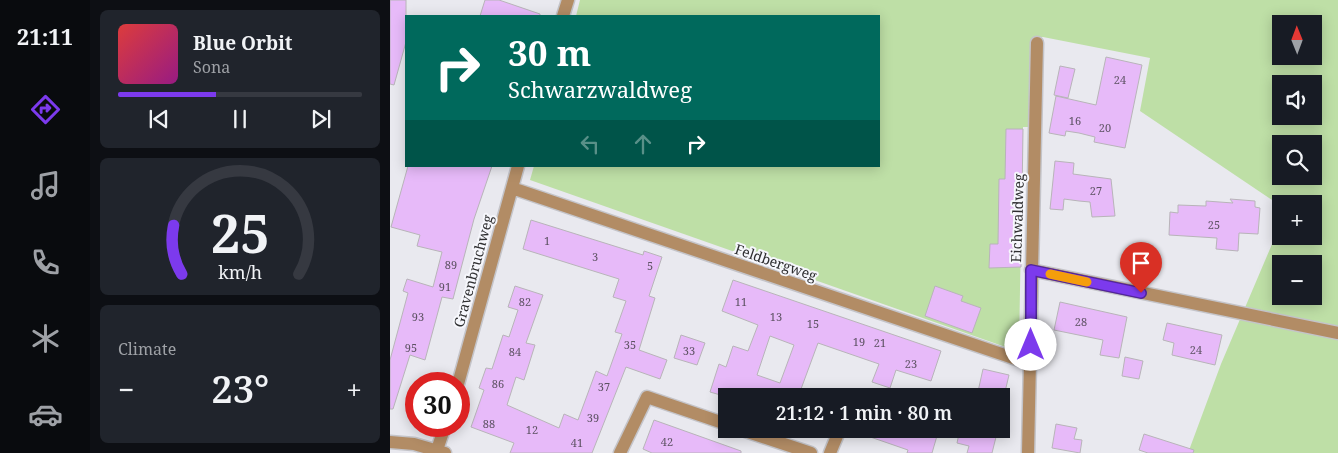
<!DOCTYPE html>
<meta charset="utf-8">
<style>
:root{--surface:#171b24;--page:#20242c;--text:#f1f3f6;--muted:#9ea1a6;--line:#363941;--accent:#7c3aed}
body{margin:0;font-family:"Noto Serif",serif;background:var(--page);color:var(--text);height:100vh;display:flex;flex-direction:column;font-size:19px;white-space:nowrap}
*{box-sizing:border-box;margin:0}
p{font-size:16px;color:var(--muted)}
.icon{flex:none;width:28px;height:28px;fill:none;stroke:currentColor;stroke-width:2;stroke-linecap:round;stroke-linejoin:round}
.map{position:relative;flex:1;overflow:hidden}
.drawer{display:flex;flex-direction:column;gap:10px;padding:10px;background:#0d0f14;width:300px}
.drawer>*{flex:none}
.guide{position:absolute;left:15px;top:15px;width:475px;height:152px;border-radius:0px;box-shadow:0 2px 12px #0003;background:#00695c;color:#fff;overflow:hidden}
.needle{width:32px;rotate:359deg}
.tools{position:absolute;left:882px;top:15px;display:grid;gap:10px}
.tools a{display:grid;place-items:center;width:50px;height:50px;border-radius:0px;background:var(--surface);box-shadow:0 2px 12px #0003;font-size:25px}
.speed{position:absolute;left:15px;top:372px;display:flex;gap:10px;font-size:25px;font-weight:700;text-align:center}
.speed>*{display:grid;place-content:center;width:65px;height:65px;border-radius:50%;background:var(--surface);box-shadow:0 2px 12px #0003;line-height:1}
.speed .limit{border:8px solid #d22;background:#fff;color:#111}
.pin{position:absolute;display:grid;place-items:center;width:42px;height:42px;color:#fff;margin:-51px -21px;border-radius:50% 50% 50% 0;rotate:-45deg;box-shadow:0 0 5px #0007}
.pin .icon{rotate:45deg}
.me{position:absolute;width:55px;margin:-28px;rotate:0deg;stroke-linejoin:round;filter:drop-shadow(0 0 4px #0008)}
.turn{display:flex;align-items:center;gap:18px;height:105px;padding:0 20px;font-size:22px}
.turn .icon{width:65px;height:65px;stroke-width:2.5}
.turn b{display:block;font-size:35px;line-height:42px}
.lanes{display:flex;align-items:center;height:48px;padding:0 20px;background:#0003;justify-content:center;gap:25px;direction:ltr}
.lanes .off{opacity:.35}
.big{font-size:38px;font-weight:600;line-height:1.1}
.drawer .card{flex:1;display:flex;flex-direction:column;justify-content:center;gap:8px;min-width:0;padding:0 18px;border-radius:8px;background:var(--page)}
.drawer .dial{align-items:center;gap:0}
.dial svg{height:130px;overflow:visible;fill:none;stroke:var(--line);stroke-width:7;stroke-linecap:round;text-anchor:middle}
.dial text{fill:var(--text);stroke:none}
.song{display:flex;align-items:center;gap:15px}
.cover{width:60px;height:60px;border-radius:8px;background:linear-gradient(135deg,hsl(0 70% 55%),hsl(310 70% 35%))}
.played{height:5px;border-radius:2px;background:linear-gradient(90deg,var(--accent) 40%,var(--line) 40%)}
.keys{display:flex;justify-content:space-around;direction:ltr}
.heat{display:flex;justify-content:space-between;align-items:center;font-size:28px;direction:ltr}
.trip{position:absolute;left:328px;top:388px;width:292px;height:50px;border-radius:0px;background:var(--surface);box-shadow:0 2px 12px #0003;font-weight:600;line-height:50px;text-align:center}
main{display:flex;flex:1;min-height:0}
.tab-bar{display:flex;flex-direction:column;width:90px;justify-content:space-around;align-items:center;background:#090b0e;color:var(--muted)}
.tab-bar .icon{width:35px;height:35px}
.tab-bar .on{color:var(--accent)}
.tab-bar b{font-size:22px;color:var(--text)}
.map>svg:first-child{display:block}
.green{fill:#bedfa6;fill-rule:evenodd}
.building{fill:#e7baf9;stroke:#b8b4b9;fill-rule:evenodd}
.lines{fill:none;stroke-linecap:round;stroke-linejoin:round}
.minor-casing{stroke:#c4c4c9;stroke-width:15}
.minor{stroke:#b28c65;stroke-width:12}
.route-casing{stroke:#51269a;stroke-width:12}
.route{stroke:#7c3aed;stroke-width:9}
.slow{stroke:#f59e0b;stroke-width:9}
.labels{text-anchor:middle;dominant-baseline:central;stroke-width:4;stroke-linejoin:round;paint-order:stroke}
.number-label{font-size:11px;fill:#5d5263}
.street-label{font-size:14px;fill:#2f2f31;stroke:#f6f7fc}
</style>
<main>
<nav class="tab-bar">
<b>21:11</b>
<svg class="icon on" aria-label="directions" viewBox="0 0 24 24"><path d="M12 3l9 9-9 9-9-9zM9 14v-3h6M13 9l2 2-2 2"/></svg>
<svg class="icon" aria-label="music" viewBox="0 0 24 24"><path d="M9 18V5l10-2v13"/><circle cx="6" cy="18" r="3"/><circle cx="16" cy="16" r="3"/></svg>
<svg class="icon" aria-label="phone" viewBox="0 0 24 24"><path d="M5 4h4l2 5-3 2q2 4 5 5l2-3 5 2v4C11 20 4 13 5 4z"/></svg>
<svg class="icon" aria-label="climate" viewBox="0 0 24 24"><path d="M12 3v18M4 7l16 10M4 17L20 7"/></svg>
<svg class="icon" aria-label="car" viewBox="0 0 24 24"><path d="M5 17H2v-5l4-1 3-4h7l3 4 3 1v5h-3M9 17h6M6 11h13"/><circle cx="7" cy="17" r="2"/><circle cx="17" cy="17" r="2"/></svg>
</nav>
<section class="drawer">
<div class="card">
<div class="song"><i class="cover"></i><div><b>Blue Orbit</b><p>Sona</p></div></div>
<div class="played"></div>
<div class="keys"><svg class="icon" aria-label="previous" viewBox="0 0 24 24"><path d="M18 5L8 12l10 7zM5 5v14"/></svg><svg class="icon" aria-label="pause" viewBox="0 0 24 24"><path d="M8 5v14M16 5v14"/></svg><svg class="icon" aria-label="next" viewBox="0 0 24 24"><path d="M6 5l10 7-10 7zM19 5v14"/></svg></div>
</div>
<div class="card dial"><svg viewBox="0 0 100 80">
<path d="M14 69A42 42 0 1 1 86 69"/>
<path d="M14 69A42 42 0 0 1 9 39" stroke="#7c3aed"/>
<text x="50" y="56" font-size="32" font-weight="700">25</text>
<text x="50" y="72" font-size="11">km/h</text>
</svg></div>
<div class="card"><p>Climate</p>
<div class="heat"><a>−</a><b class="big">23°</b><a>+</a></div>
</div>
</section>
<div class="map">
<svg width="948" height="453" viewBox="0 0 948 453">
<rect width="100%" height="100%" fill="#e9e9ef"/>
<path class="green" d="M190 0H948V453H798L831 364 891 223V236H924V204H891V206L750 111 760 58 653 37H643L642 127H633L629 344 624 350 140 180 144 166H489V16H186ZM891 24H924V56H891ZM891 84H924V116H891ZM891 144H924V176H891ZM891 264H924V296H891Z"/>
<path class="building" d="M0 0H16V42L4 85 0 84Z
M95 0H109L150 14V16H90Z
M716 57 752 65 735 148 704 142 705 137 689 133 676 131 675 136 659 133 666 96 706 105Z
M670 66 685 69 678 98 664 95Z
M616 129H633L631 267 599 268 600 244H608L609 179H615Z
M665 161 684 163 683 174 721 179 725 216 702 217 700 202 689 201 674 199 673 210 660 209Z
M18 166H102L84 219 63 299 52 297 35 360 20 355 3 409H0V360L18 293 13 291 17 279 43 287 52 252 27 246 30 235 1 227Z
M840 199 865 201V207L870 208 868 234 849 233 848 251 826 249 827 238 779 235 780 212 788 213V205L816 206V201L843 203Z
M141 220 253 255 254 251 272 257 259 296 265 298 249 350 277 360 270 379 236 367 202 453H120L124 443 81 427 94 390 89 388 96 368 102 369 113 335 119 337 128 310 118 307 125 286 153 295 136 343 145 345 134 380 126 377 117 405 169 428 174 414 188 420 206 371 217 376 232 334 225 332 236 301 223 297 229 279 133 249Z
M343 280 551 351 541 381 506 370 500 388 482 382 489 364 428 343 411 389 424 394V396H334L320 392 329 364 336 367 343 346 358 351 368 325 332 311ZM380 336 404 345 390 383 367 375Z
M545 286 573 296 571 301 591 308 582 333 535 316Z
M670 302 737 317 729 358 710 355 713 340 664 330Z
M777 323 832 335 825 365 782 355 784 343 773 340Z
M291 335 315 343 307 365 284 358Z
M735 357 753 361 749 379 732 376Z
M593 369 619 375 614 396H587Z
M264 420 351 451V453H262L253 449Z
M666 424 687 428 684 439 692 440 690 453 662 448Z
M463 429H549L542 453H517L518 450 463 431Z
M570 429H608L602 453H577L579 446 567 443Z
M754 434 804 450 803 453H758L749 450Z"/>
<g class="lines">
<defs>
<path id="minor" d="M173 16 178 0
M122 188 641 364
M641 270 948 333
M68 384 128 166
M349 429 421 453
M0 442 24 444 55 453
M46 453 55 426
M230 453 257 397 336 424
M440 453 450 429
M638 453 647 43"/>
</defs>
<use href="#minor" class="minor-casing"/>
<use href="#minor" class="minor"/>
</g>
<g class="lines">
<defs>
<path id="route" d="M641 345V270L751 293"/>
</defs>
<use href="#route" class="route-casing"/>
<use href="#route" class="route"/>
<path class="slow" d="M660 274 697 282"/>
</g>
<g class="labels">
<g class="number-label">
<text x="730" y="79">24</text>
<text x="685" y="120">16</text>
<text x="715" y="127">20</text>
<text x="706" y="190">27</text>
<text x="824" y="224">25</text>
<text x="157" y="240">1</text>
<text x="205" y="256">3</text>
<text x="61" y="264">89</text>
<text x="260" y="265">5</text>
<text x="55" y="286">91</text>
<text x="135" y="301">82</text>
<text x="351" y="301">11</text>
<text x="28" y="316">93</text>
<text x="386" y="316">13</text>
<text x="691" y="321">28</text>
<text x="423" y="323">15</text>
<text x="469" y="341">19</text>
<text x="490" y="342">21</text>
<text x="240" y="344">35</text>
<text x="21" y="347">95</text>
<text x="806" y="349">24</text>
<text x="299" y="350">33</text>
<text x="125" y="351">84</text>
<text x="521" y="363">23</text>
<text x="108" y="383">86</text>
<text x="214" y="386">37</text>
<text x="203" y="417">39</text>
<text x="99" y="423">88</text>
<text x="142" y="429">12</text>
<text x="277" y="441">42</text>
<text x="187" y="442">41</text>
</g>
<g class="street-label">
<text transform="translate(627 218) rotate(-88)">Eichwaldweg</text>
<text transform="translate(386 262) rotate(19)">Feldbergweg</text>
<text transform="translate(83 271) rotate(-75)">Gravenbruchweg</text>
</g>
</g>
</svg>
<div class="tools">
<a><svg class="needle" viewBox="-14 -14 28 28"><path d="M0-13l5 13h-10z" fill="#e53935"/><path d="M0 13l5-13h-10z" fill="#9ea1a6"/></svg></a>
<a><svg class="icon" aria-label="sound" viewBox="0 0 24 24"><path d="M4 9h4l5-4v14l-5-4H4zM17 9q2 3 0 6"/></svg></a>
<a><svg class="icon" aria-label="search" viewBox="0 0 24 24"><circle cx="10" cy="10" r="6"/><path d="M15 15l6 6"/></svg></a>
<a>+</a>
<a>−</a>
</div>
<div class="speed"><div class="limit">30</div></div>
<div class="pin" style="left:751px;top:293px;background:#d93025"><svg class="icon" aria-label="arrive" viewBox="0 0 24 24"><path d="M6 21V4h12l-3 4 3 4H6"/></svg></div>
<svg class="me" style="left:641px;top:345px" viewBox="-20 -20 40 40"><circle r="19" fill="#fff"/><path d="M0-13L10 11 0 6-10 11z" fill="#7c3aed"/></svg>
<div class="trip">21:12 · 1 min · 80 m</div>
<div class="guide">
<div class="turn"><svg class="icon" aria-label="right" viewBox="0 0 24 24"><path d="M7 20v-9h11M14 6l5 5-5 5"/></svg><div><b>30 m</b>Schwarzwaldweg</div></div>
<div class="lanes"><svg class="icon off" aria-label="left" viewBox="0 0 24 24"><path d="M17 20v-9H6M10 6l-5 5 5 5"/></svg><svg class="icon off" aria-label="ahead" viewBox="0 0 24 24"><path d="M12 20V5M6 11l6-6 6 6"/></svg><svg class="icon" aria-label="right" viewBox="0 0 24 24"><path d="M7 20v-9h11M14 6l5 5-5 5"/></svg></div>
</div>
</div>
</main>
